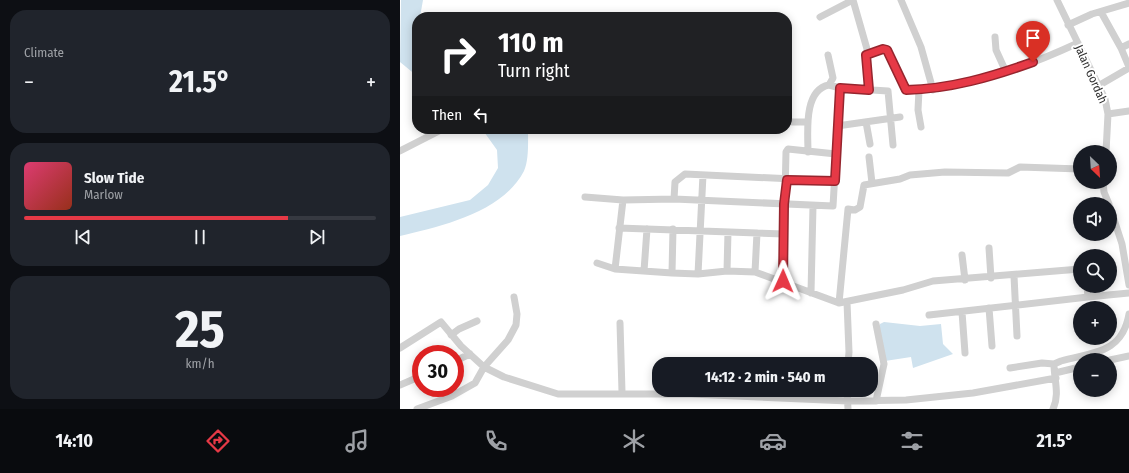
<!DOCTYPE html>
<meta charset="utf-8">
<style>
:root{--surface:#171b24;--page:#20242c;--text:#f1f3f6;--muted:#9ea1a6;--line:#363941;--accent:#e63946}
body{margin:0;font-family:"Fira Sans Condensed",sans-serif;background:var(--page);color:var(--text);height:100vh;display:flex;flex-direction:column;font-size:15px;white-space:nowrap}
*{box-sizing:border-box;margin:0}
p{font-size:13px;color:var(--muted)}
.icon{flex:none;width:22px;height:22px;fill:none;stroke:currentColor;stroke-width:2;stroke-linecap:round;stroke-linejoin:round}
.map{position:relative;flex:1;overflow:hidden}
.details{display:flex;flex-direction:column;gap:10px;padding:10px;background:#0d0f14;width:400px}
.details>*{flex:none}
.guide{position:absolute;left:12px;top:12px;width:380px;height:122px;border-radius:16px;box-shadow:0 2px 10px #0003;background:#202124;color:#fff;overflow:hidden}
.needle{width:26px;rotate:155deg}
.buttons{position:absolute;left:673px;top:145px;display:grid;gap:8px}
.buttons a{display:grid;place-items:center;width:44px;height:44px;border-radius:50%;background:var(--surface);box-shadow:0 2px 10px #0003;font-size:20px}
.speed{position:absolute;left:12px;top:345px;display:flex;gap:8px;font-size:20px;font-weight:700;text-align:center}
.speed>*{display:grid;place-content:center;width:52px;height:52px;border-radius:50%;background:var(--surface);box-shadow:0 2px 10px #0003;line-height:1}
.speed .limit{border:6px solid #d22;background:#fff;color:#111}
.pin{position:absolute;display:grid;place-items:center;width:34px;height:34px;color:#fff;margin:-41px -17px;border-radius:50% 50% 50% 0;rotate:-45deg;box-shadow:0 0 4px #0007}
.pin .icon{rotate:45deg}
.me{position:absolute;width:44px;margin:-22px;rotate:1deg;stroke-linejoin:round;filter:drop-shadow(0 0 3px #0008)}
.turn{display:flex;align-items:center;gap:14px;height:84px;padding:0 20px;font-size:18px}
.turn .icon{width:52px;height:52px;stroke-width:2.5}
.turn b{display:block;font-size:28px;line-height:34px}
.then{display:flex;align-items:center;height:38px;padding:0 20px;background:#0003;gap:8px;font-size:15px}
.big{font-size:30px;font-weight:700;line-height:1.1}
.details .card{flex:1;display:flex;flex-direction:column;justify-content:center;gap:6px;min-width:0;padding:0 14px;border-radius:16px;background:var(--page)}
.details .dial{align-items:center;gap:0}
.dial b{font-size:52px;line-height:1}
.song{display:flex;align-items:center;gap:12px}
.cover{width:48px;height:48px;border-radius:6px;background:linear-gradient(135deg,hsl(340 70% 55%),hsl(10 70% 35%))}
.played{height:4px;border-radius:2px;background:linear-gradient(90deg,var(--accent) 75%,var(--line) 75%)}
.keys{display:flex;justify-content:space-around;direction:ltr}
.heat{display:flex;justify-content:space-between;align-items:center;font-size:22px;direction:ltr}
.trip{position:absolute;left:252px;top:357px;width:226px;height:40px;border-radius:16px;background:var(--surface);box-shadow:0 2px 10px #0003;font-weight:700;line-height:40px;text-align:center}
.menu{display:flex;height:64px;justify-content:space-around;align-items:center;background:#090b0e;color:var(--muted)}
.menu .icon{width:28px;height:28px}
.menu .selected{color:var(--accent)}
.menu b{font-size:18px;color:var(--text)}
main{display:flex;flex:1;min-height:0}
.map>svg:first-child{display:block}
.water{fill:#cfe2ee}
.lines{fill:none;stroke-linecap:round;stroke-linejoin:round}
.minor{stroke:#d0d0d0;stroke-width:7}
.route-casing{stroke:#96252e;stroke-width:10}
.route{stroke:#e63946;stroke-width:7}
.labels{text-anchor:middle;dominant-baseline:central;stroke-width:4;stroke-linejoin:round;paint-order:stroke}
.street-label{font-size:12px;fill:#333;stroke:#fff}
</style>
<main>
<section class="details">
<div class="card"><p>Climate</p>
<div class="heat"><a>−</a><b class="big">21.5°</b><a>+</a></div>
</div>
<div class="card">
<div class="song"><i class="cover"></i><div><b>Slow Tide</b><p>Marlow</p></div></div>
<div class="played"></div>
<div class="keys"><svg class="icon" aria-label="previous" viewBox="0 0 24 24"><path d="M18 5L8 12l10 7zM5 5v14"/></svg><svg class="icon" aria-label="pause" viewBox="0 0 24 24"><path d="M8 5v14M16 5v14"/></svg><svg class="icon" aria-label="next" viewBox="0 0 24 24"><path d="M6 5l10 7-10 7zM19 5v14"/></svg></div>
</div>
<div class="card dial"><b>25</b><p>km/h</p></div>
</section>
<div class="map">
<svg width="729" height="409" viewBox="0 0 729 409">
<rect width="100%" height="100%" fill="#fff"/>
<path class="water" d="M1 0H23L20 17H17V76L0 62Z
M82 129H128C128 142 129 160 124 171 102 213 41 226 0 236V217L70 200 88 185 98 168 97 150Z
M484 322 520 326 541 324 543 344 553 354 513 368 511 357 485 361 479 328 480 324Z"/>
<g class="lines">
<path class="minor" d="M453 0 467 49 469 90
M501 0 521 47 533 90
M657 0 705 99 708 114 706 152
M701 12 721 48
M420 17 453 0
M668 25 692 14 729 3
M595 37 596 50 606 72
M729 44 721 48 729 67
M466 55 483 49 487 50 506 90C566 89 624 68 678 43
M429 85 440 88 488 91 493 145
M698 86 729 68
M519 90 518 110 521 127
M708 114 729 111
M392 122H408
M466 122 470 144
M437 126 500 117
M0 151 43 129
M408 152C408 133 403 90 429 85L433 78 428 55
M469 157 472 183
M703 182 704 192 709 204
M185 197 223 200 274 199 433 206 440 88
M274 199 275 182 285 174 435 181
M710 207 722 244 729 285
M219 228 384 234
M589 248 591 278
M562 255 565 280
M197 263 215 269 272 273 298 274 327 271 355 272 439 303 503 290 533 281 680 269
M215 269 223 200
M244 271 247 229
M327 271 328 232
M355 272 357 233
M272 273 273 229
M298 274 303 175
M614 276 617 336
M383 281 386 152 388 149 436 154
M687 286 688 297 729 293
M411 293 413 206
M447 302 449 352 448 364
M439 303 448 209 455 210 460 207 464 185 500 179 510 175 545 172 608 173 620 167 680 169
M589 308 592 346
M562 312 565 353
M529 315 688 297
M220 323 222 392
M51 335 59 329 77 321
M0 348 41 322 61 346 84 367 104 377 158 394H291L448 401 506 400 573 393 656 378
M710 360 729 356
M55 361 70 354
M610 368 642 363 654 364
M655 373 680 367
M0 385 21 376
M447 390 448 409
M476 401 484 364 476 324
M17 409 52 396 75 383 84 367 108 340 116 325 117 314 114 297
M653 409C660 394 654 380 654 364L661 361C693 352 722 354 729 314"/>
</g>
<g class="lines">
<defs>
<path id="route" d="M383 281 384 204 387 180 435 181 440 88 469 90 466 55 483 49 487 50 506 90C550 89 591 77 633 62"/>
</defs>
<use href="#route" class="route-casing"/>
<use href="#route" class="route"/>
</g>
<g class="labels">
<g class="street-label">
<text transform="translate(691 74) rotate(66)">Jalan Gordah</text>
</g>
</g>
</svg>
<div class="buttons">
<a><svg class="needle" viewBox="-14 -14 28 28"><path d="M0-13l5 13h-10z" fill="#e53935"/><path d="M0 13l5-13h-10z" fill="#9ea1a6"/></svg></a>
<a><svg class="icon" aria-label="sound" viewBox="0 0 24 24"><path d="M4 9h4l5-4v14l-5-4H4zM17 9q2 3 0 6"/></svg></a>
<a><svg class="icon" aria-label="search" viewBox="0 0 24 24"><circle cx="10" cy="10" r="6"/><path d="M15 15l6 6"/></svg></a>
<a>+</a>
<a>−</a>
</div>
<div class="speed"><div class="limit">30</div></div>
<div class="pin" style="left:633px;top:62px;background:#d93025"><svg class="icon" aria-label="arrive" viewBox="0 0 24 24"><path d="M6 21V4h12l-3 4 3 4H6"/></svg></div>
<svg class="me" style="left:383px;top:281px" viewBox="-20 -20 40 40"><path d="M0-17L14 15 0 8-14 15z" fill="#e63946" stroke="#fff" stroke-width="4"/></svg>
<div class="trip">14:12 · 2 min · 540 m</div>
<div class="guide">
<div class="turn"><svg class="icon" aria-label="right" viewBox="0 0 24 24"><path d="M7 20v-9h11M14 6l5 5-5 5"/></svg><div><b>110 m</b>Turn right</div></div>
<div class="then">Then<svg class="icon" aria-label="left" viewBox="0 0 24 24"><path d="M17 20v-9H6M10 6l-5 5 5 5"/></svg></div>
</div>
</div>
</main>
<nav class="menu">
<b>14:10</b>
<svg class="icon selected" aria-label="directions" viewBox="0 0 24 24"><path d="M12 3l9 9-9 9-9-9zM9 14v-3h6M13 9l2 2-2 2"/></svg>
<svg class="icon" aria-label="music" viewBox="0 0 24 24"><path d="M9 18V5l10-2v13"/><circle cx="6" cy="18" r="3"/><circle cx="16" cy="16" r="3"/></svg>
<svg class="icon" aria-label="phone" viewBox="0 0 24 24"><path d="M5 4h4l2 5-3 2q2 4 5 5l2-3 5 2v4C11 20 4 13 5 4z"/></svg>
<svg class="icon" aria-label="climate" viewBox="0 0 24 24"><path d="M12 3v18M4 7l16 10M4 17L20 7"/></svg>
<svg class="icon" aria-label="car" viewBox="0 0 24 24"><path d="M5 17H2v-5l4-1 3-4h7l3 4 3 1v5h-3M9 17h6M6 11h13"/><circle cx="7" cy="17" r="2"/><circle cx="17" cy="17" r="2"/></svg>
<svg class="icon" aria-label="filters" viewBox="0 0 24 24"><path d="M4 7h16M4 17h16"/><circle cx="9" cy="7" r="2"/><circle cx="15" cy="17" r="2"/></svg>
<b>21.5°</b>
</nav>
